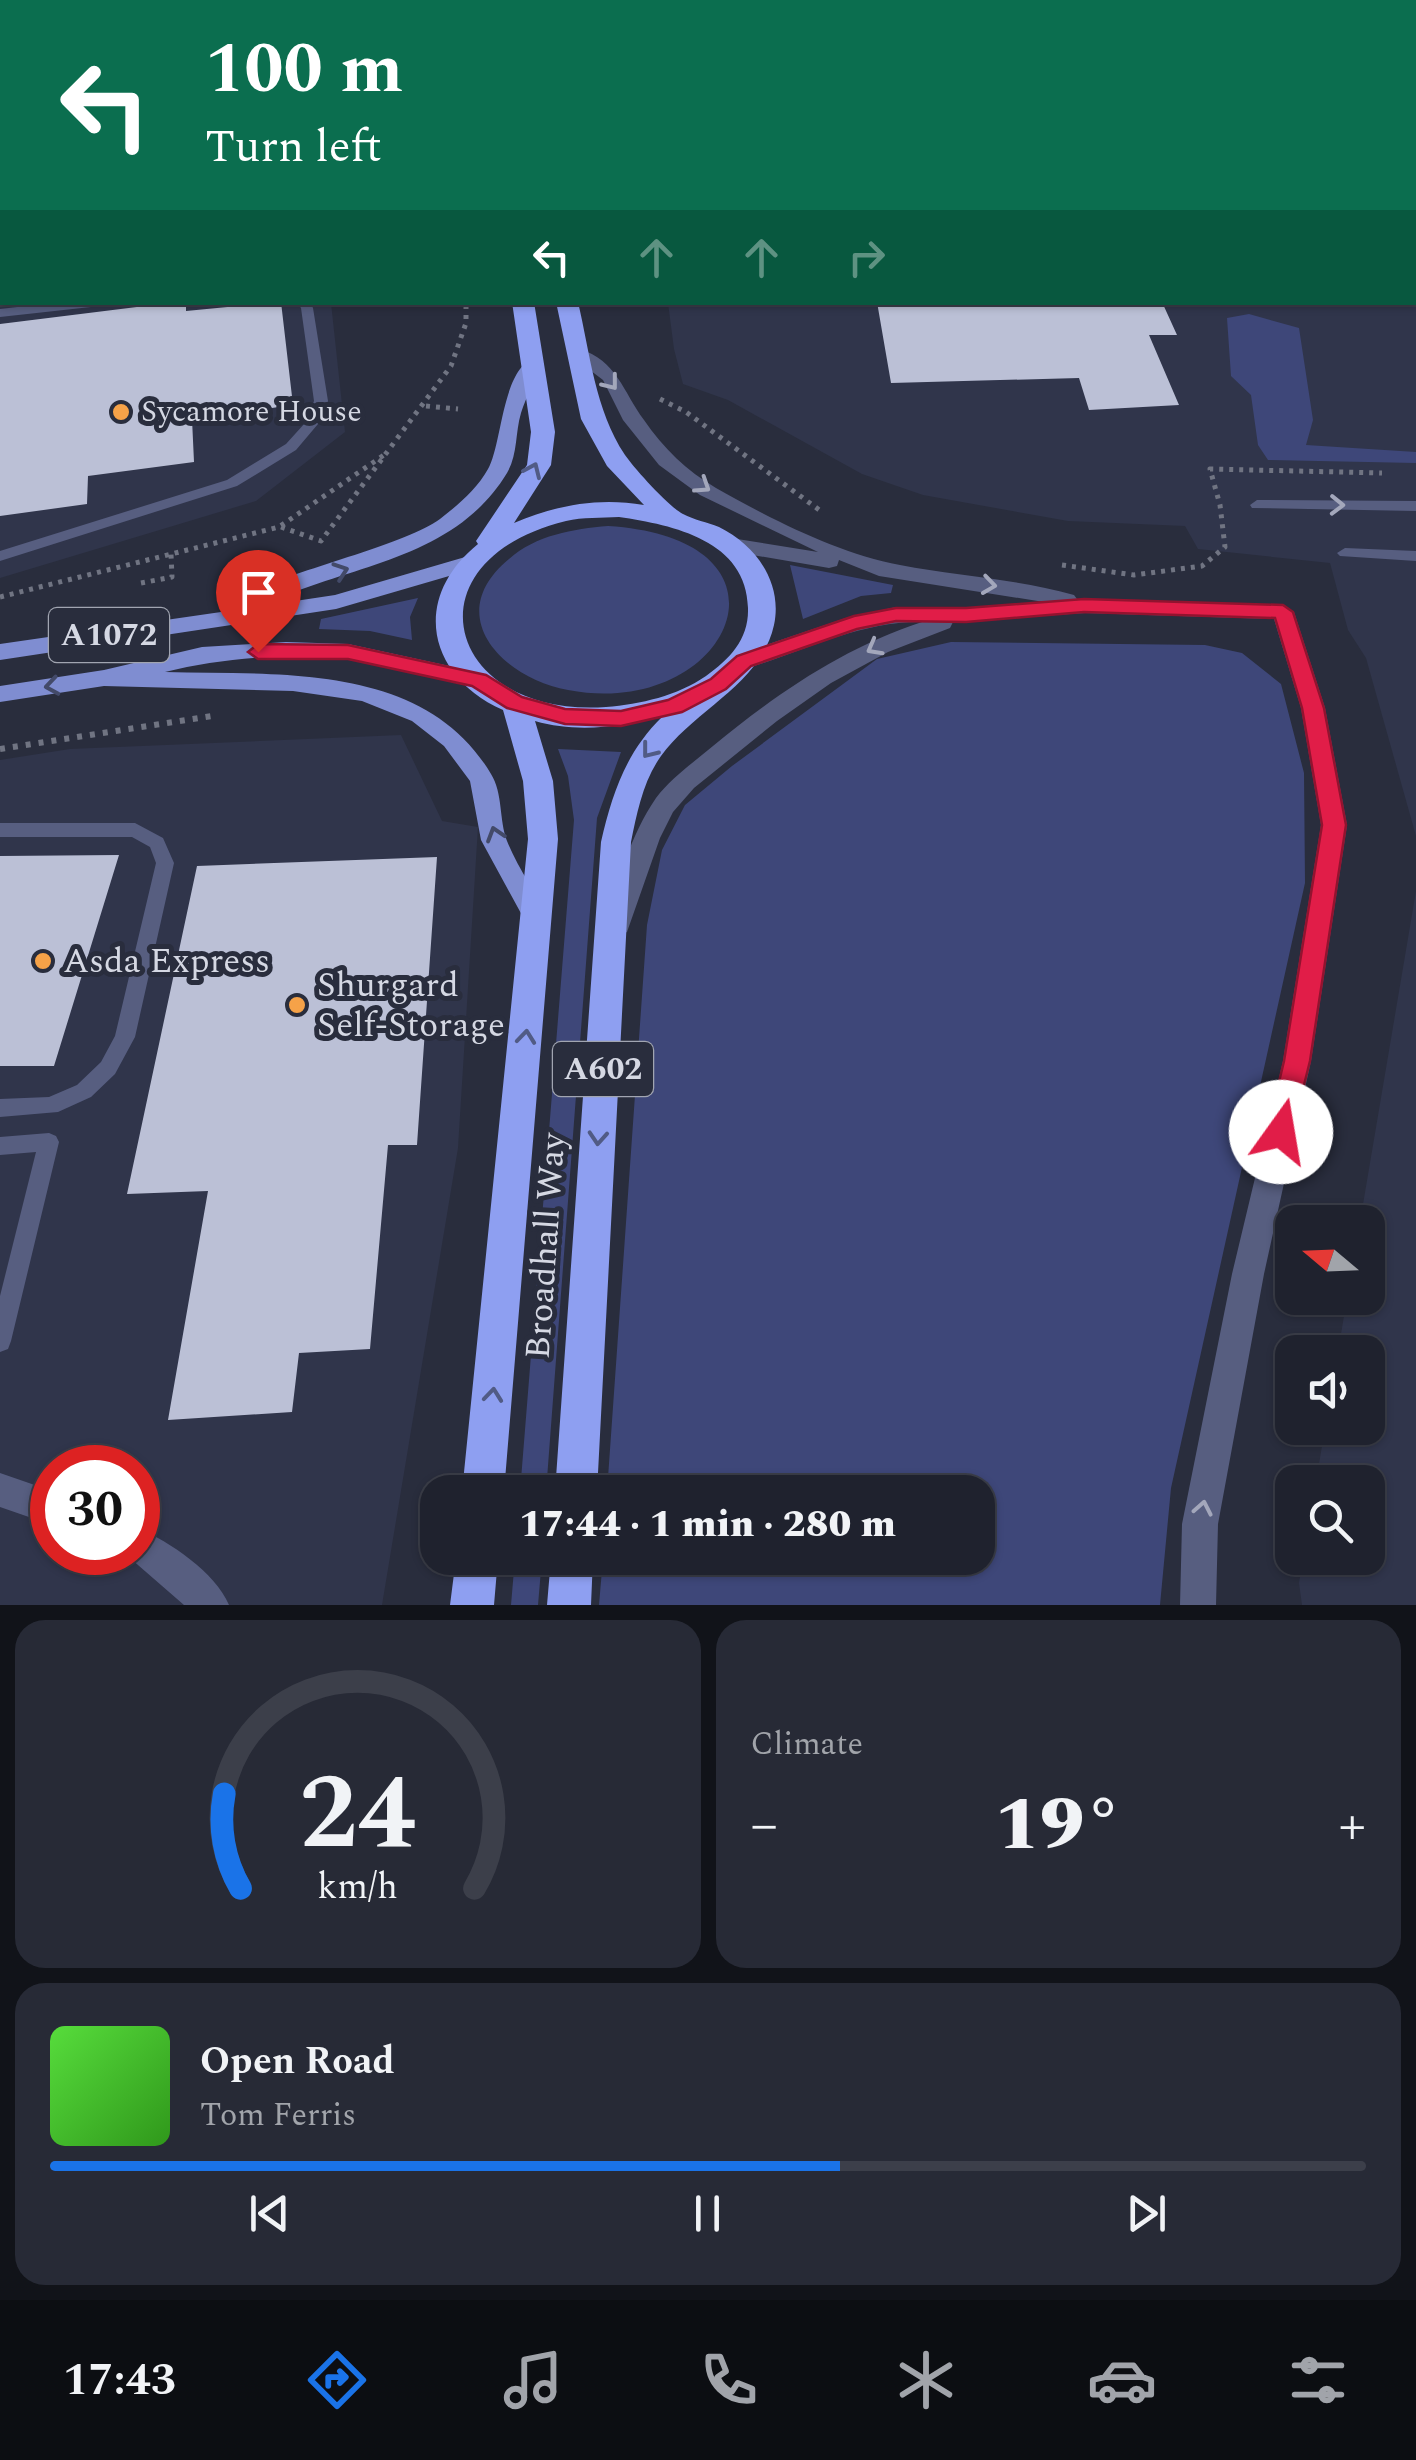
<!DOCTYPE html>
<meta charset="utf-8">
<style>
:root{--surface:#1f222e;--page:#272a36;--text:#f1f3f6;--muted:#a1a4aa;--line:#3c3f4a;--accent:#1a73e8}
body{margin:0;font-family:Spectral,serif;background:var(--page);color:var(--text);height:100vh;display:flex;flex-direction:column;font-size:38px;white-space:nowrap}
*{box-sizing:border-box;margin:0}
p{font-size:32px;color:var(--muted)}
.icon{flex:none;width:55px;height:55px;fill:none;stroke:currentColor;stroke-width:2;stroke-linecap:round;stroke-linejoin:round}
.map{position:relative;height:1605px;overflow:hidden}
.details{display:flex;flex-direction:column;gap:15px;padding:15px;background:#111319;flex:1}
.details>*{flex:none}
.top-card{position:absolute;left:0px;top:0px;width:1418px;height:305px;box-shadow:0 2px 8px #0004,0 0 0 2px var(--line);background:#0b6e4f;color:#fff;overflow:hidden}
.needle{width:65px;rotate:289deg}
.tools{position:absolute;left:1275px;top:1205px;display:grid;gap:20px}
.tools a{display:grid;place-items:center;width:110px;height:110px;border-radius:20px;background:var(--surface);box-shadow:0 2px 8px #0004,0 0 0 2px var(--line);font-size:50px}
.speed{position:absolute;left:30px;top:1445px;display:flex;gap:20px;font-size:50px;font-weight:700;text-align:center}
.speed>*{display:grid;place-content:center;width:130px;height:130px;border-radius:50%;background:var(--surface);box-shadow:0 2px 8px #0004,0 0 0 2px var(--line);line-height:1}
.speed .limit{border:15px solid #d22;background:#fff;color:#111}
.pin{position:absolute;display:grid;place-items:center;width:85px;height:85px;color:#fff;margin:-102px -42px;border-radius:50% 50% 50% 0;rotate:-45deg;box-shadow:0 0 10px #0007}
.pin .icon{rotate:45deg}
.me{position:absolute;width:110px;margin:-55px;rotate:13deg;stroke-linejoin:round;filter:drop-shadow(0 0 8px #0008)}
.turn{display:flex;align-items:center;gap:35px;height:210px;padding:0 40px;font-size:45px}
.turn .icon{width:130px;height:130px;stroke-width:2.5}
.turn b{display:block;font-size:70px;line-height:85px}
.lanes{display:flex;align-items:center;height:95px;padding:0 40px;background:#0003;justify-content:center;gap:50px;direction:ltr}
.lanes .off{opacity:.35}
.big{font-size:75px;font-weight:800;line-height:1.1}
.details .tile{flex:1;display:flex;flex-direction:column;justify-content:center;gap:15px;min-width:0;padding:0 35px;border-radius:30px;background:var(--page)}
.details .dial{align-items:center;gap:0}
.dial svg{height:260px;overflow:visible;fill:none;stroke:var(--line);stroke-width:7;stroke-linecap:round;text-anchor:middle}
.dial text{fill:var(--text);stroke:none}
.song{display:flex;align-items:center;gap:30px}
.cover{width:120px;height:120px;border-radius:15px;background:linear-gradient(135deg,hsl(110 70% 55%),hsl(110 70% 35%))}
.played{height:10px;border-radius:5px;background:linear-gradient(90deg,var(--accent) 60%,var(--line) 60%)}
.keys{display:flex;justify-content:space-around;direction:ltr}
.heat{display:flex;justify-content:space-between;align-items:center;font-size:55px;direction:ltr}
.details .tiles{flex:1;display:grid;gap:15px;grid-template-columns:1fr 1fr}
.tile:last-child{grid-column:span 2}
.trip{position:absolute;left:420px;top:1475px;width:575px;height:100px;border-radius:30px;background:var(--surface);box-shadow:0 2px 8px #0004,0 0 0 2px var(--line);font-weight:800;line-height:100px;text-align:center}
.menu{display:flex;height:160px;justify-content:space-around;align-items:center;background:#0c0e12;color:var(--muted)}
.menu .icon{width:70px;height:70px}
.menu .on{color:var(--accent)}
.menu b{font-size:45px;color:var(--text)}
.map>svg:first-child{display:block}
.built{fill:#30354b;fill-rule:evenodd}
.green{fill:#3e4779}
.building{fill:#bbc0d6}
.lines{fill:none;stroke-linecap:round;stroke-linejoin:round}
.path-far1{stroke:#707482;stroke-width:5;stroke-dasharray:4 6;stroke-linecap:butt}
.path{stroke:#707482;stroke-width:6;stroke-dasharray:5 8;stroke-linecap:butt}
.lane{fill:#575e80;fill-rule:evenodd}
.street{fill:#575e80;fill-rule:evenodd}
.secondary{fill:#6d79ae;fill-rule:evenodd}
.primary{fill:#7f8dd1;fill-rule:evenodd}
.highway{fill:#8e9ff1;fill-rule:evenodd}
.oneway{stroke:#a3a7bb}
.oneway2{stroke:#515b85}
.oneway3{stroke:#434a69}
.route{fill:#e11d48;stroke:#92132f;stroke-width:2.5}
.poi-dot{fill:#f6a248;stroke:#292d3d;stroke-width:4}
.labels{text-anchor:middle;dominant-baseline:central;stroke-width:10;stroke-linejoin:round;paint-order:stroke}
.far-poi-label{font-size:30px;fill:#d5d8e3;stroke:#292d3d;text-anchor:start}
.shield{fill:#292d3d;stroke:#a1a5b1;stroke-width:2.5}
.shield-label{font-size:32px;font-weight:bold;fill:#d5d8e3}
.poi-label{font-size:35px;fill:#d5d8e3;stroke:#292d3d;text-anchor:start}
.street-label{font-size:35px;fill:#d5d8e3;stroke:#292d3d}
</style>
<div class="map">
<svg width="1416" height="1605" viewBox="0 0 1416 1605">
<rect width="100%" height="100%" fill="#292d3d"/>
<path class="built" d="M546 0H1416V836L1366 658 1348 630 1330 563 1198 549 1185 526 1068 521 923 495 862 474 728 400 683 384 674 349 668 303 1415 302V2Z
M0 295 2 302 331 303 345 432 256 501 0 578Z
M401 735 442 821 478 827 458 1148 382 1605H0V760L70 749ZM52 1468H138V1552H52Z
M1416 891V1605H1302L1299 1583 1303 1558H1368V1482H1316L1325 1428H1368V1352H1338L1347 1298H1368V1222H1360Z"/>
<path class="green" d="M1249 314 1299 328 1313 420 1306 445 1416 452V463L1268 460 1258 445 1251 395 1231 376 1227 318Z
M608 526C813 539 729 721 568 690 502 678 441 615 509 559 536 535 573 529 608 526Z
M790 565 893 585 891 593 861 596 803 619Z
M418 598 410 617 412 640 370 631 319 629 321 619Z
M951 642 1205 645 1242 653 1281 684 1304 773 1305 883 1171 1488 1160 1605H599L603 1558H978V1492H607L647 925 662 850 685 805 732 766 877 659Z
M558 749 621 752 597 818 546 1492H520L574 820 568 776Z
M515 1558H542L538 1605H511Z"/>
<path class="building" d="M177 302H186V311L281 302 293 405 192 419 194 462 88 476 87 504 0 516V324Z
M877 302H1162L1177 335H1149L1179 405 1089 410 1079 378 891 383Z
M119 855 54 1066H0V856Z
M437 857 417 1145H388L370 1349 299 1353 292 1412 168 1420 208 1191 127 1194 197 866Z"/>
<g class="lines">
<path class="path-far1" d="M660 399 686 412 822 512
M426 406 458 409
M281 527 321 541 451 366 466 323V302
M1062 565 1134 575 1202 566 1225 547 1220 505 1210 469 1382 473
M141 583 172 577 171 554
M0 597 279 527 384 455"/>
<path class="path" d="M0 749 218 715"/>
<path class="lane" d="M1319 0H1351L1348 2H1317Z
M0 31 2 32V38H0Z
M0 94H2V100H0Z
M1415 181H1416V187H1415Z
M61 302H106L100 306 0 317V309Z
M297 302H310L313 308 328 401 318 424 296 450 237 486 0 561V551L227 480 286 444 305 423 314 401 301 308Z
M1257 500 1416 501V511L1252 508 1250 505Z
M1345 548 1416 551V561L1340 556 1337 553Z
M0 823H135L163 838 174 863 135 1037 115 1074 91 1097 58 1112 0 1117V1099L49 1097 77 1085 101 1062 115 1036 156 863 150 847 132 837H0Z
M49 1133 56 1136 59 1142 11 1341 8 1349 0 1352V1296L36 1152 0 1155V1137Z"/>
<path class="street" d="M579 349C617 360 623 392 644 420 663 448 687 471 716 488 771 519 837 553 900 565 958 576 1017 579 1074 595L1077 599 1283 605 1294 612 1325 708 1347 825 1311 1061 1264 1274 1218 1524 1216 1605H1180L1182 1524 1232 1274 1283 1061 1321 825 1301 708 1274 619 1085 613 953 622 950 628 888 652 831 683 777 721 694 788 673 812 660 838 627 932 618 936 609 932 605 925C618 881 630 836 656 798 672 777 693 763 713 746 776 694 843 648 922 622 859 621 803 652 744 669L732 661 736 655 846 618 896 607 965 608 1044 602 879 576 839 560 837 566 829 568 723 550 720 545 723 540 731 538 818 552 700 495 659 465 623 420 603 380 570 355Z
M0 1473 52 1491V1525L0 1507Z
M138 1528C170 1542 215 1572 229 1605H184L123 1552H138Z"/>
<path class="secondary" d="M0 12H2V20H0Z"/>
<path class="primary" d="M534 358 543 364C536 380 526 396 521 413 515 433 518 454 507 473 453 562 347 564 262 606L335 595 472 555 480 557 483 562 480 567 336 609 0 660V644L221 612C239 581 397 551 440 519 458 505 477 489 488 469 502 445 502 369 534 358Z
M286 642 348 644 486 674 490 680 478 688C436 679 393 666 350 660 290 652 223 658 165 672 278 675 425 662 491 774 503 793 499 820 507 841 518 868 537 895 551 921L547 928 538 932 529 928 481 840 470 781 444 746 412 721 362 701 293 691 104 686 0 702V686L104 670 202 647Z"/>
<path class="highway" d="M459 0H475V2H459Z
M491 0H507V2H491Z
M512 302H534L555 432 551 465 514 523C556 505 599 497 644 505L607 466 581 419 556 302H578C590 353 595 410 625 455 634 468 669 507 683 514 694 520 707 522 719 527 756 545 783 583 774 625 761 684 694 710 661 756 643 781 637 813 631 842L597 1492H555L601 842C612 794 626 752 662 717 620 727 576 733 535 721L553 781 558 839 504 1492H462L528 839 523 781 503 710C427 676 411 598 478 544L476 541 527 465 531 432ZM619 517C674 525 747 541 748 608 749 639 730 659 706 676 677 696 641 704 606 707 446 718 403 561 566 521 583 517 601 518 619 517Z
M456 1558H498L494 1605H450Z
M551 1558H593L591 1605H547Z"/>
</g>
<defs><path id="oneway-chevron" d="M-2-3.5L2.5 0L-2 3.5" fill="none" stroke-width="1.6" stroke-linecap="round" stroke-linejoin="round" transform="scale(2.5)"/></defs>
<g class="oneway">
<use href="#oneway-chevron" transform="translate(611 383) rotate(52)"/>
<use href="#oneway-chevron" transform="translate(703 486) rotate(33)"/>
<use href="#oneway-chevron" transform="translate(1337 505) rotate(1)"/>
<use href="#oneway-chevron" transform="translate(989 585) rotate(8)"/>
<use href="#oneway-chevron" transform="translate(874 648) rotate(151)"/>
<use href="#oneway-chevron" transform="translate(1203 1508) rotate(-79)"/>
</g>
<g class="oneway2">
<use href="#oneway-chevron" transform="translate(533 470) rotate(-66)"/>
<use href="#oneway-chevron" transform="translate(649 751) rotate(128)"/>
<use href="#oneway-chevron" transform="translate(526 1037) rotate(-84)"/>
<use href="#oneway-chevron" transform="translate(598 1138) rotate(94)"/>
<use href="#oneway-chevron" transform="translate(493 1395) rotate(-84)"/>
</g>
<g class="oneway3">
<use href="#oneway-chevron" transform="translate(341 571) rotate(-19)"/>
<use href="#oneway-chevron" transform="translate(52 686) rotate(171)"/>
<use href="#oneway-chevron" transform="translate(495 834) rotate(-107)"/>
</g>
<path class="route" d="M1084 599 1283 605 1293 612 1324 708 1346 825 1310 1061 1290 1141 1281 1144 1271 1141 1267 1132 1284 1061 1322 825 1302 708 1275 618 1084 612 966 622 896 621 857 629 751 666 726 689 682 712 621 726 565 724 507 708 472 686 348 659H258L248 652 258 644 348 645 486 675 522 697 565 709 621 711 668 700 711 679 737 656 854 616 896 608H966Z"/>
<g class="poi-dot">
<circle cx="121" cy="412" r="10"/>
<circle cx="43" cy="961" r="10"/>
<circle cx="297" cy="1005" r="10"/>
</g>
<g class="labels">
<g class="far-poi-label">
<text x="141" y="412">Sycamore House</text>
</g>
<g class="shield">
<rect x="49" y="608" width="120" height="54" rx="8"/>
<rect x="553" y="1042" width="100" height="54" rx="8"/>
</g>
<g class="shield-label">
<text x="109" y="635">A1072</text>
<text x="603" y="1069">A602</text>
</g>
<g class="poi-label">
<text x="63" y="961">Asda Express</text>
<text x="317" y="985">Shurgard<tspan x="317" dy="40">Self-Storage</tspan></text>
</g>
<g class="street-label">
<text transform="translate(546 1246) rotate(-86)">Broadhall Way</text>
</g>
</g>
</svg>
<div class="tools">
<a><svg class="needle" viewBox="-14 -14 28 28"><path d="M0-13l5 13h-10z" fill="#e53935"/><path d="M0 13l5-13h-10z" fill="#a1a4aa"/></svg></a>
<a><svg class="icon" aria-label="sound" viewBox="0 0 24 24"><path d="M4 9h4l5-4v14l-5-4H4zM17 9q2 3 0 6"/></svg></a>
<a><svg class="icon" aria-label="search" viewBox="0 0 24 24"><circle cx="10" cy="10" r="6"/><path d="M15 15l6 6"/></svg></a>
</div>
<div class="speed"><div class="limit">30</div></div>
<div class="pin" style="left:258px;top:652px;background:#d93025"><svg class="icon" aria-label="arrive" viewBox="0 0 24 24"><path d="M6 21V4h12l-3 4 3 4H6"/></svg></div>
<svg class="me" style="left:1281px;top:1132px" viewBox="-20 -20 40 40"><circle r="19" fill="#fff"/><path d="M0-13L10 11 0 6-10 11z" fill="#e11d48"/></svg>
<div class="trip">17:44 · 1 min · 280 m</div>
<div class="top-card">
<div class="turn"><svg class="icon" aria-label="left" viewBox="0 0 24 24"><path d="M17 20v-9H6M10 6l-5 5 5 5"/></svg><div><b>100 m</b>Turn left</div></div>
<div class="lanes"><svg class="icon" aria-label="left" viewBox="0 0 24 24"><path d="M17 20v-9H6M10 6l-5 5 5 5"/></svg><svg class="icon off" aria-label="ahead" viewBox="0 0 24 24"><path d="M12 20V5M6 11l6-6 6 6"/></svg><svg class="icon off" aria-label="ahead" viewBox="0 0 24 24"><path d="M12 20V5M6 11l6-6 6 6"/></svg><svg class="icon off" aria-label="right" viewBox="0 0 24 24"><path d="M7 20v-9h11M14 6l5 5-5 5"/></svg></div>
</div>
</div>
<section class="details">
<div class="tiles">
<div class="tile dial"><svg viewBox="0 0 100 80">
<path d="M14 69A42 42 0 1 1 86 69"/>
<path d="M14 69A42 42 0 0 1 9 40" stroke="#1a73e8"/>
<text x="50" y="56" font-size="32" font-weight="700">24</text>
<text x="50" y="72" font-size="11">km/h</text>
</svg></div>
<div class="tile"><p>Climate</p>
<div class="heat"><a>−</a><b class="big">19°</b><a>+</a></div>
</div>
<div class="tile">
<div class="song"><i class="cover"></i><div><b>Open Road</b><p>Tom Ferris</p></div></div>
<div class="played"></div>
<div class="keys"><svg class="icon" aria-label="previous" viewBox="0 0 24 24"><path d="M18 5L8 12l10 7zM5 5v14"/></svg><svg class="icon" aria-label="pause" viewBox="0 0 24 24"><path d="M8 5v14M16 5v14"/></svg><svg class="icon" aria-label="next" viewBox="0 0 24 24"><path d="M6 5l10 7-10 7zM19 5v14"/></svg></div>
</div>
</div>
</section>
<nav class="menu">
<b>17:43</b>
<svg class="icon on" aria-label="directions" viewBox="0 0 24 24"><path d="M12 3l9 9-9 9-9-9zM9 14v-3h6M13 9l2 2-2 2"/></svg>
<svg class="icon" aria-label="music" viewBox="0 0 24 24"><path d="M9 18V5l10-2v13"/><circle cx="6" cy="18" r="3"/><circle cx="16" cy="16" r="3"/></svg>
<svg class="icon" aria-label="phone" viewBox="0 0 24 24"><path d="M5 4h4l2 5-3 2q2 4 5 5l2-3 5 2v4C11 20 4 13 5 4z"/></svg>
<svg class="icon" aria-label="climate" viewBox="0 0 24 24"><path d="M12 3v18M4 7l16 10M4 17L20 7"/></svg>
<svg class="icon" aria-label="car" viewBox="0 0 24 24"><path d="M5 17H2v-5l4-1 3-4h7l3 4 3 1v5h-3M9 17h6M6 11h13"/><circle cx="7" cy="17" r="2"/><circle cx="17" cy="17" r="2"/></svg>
<svg class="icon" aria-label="filters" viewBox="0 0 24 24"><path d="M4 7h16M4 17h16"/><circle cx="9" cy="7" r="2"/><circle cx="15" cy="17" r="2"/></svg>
</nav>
